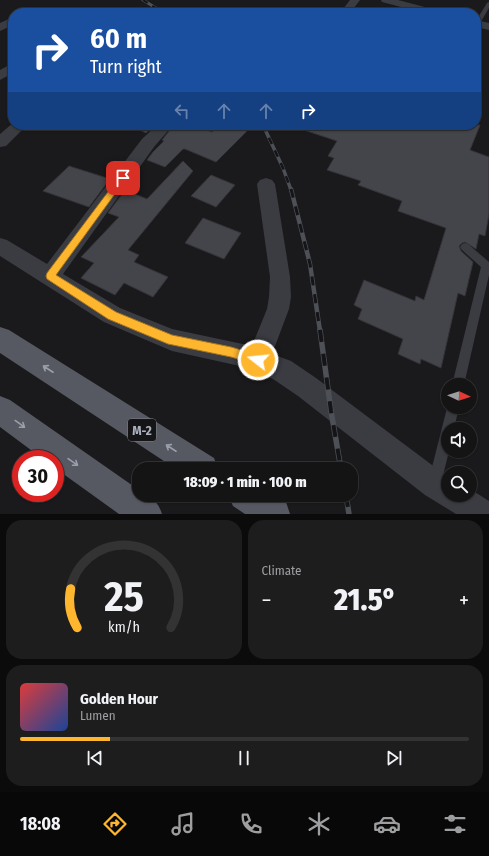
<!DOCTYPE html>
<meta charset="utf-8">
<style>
:root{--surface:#141415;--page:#1d1d1e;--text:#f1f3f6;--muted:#9d9ea0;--line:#333334;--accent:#ffb62f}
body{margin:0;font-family:"Fira Sans Condensed",sans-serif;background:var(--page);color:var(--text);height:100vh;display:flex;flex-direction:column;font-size:15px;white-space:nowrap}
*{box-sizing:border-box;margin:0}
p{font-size:13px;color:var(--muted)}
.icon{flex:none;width:22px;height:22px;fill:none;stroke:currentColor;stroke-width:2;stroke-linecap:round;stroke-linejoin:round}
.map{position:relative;height:514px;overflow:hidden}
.side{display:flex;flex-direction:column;gap:6px;padding:6px;background:#0b0b0c;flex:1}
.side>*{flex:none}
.guide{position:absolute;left:8px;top:8px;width:473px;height:122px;border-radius:16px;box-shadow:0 1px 3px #0004,0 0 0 1px var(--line);background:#1a4fa0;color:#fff;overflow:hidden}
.needle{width:26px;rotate:94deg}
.buttons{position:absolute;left:441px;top:378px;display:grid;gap:8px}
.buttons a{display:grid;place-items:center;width:36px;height:36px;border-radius:50%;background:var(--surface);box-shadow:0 1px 3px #0004,0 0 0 1px var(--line);font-size:20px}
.speed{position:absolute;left:12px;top:450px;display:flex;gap:8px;font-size:20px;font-weight:700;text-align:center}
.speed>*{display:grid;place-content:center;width:52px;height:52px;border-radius:50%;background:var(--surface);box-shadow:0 1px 3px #0004,0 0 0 1px var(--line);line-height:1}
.speed .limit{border:6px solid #d22;background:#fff;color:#111}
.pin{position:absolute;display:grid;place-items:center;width:34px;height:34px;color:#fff;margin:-17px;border-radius:8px;box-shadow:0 2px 6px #0006}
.me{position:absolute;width:44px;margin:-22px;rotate:286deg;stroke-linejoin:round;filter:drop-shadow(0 0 3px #0008)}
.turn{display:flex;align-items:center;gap:14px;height:84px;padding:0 16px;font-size:18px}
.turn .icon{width:52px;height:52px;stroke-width:2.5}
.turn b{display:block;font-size:28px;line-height:34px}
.lanes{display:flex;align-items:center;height:38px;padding:0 16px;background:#0003;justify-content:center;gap:20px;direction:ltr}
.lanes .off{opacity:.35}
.big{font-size:30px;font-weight:800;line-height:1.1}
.side .card{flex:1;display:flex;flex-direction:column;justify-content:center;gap:6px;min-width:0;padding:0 14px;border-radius:16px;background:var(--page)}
.side .dial{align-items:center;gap:0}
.dial svg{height:104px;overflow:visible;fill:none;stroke:var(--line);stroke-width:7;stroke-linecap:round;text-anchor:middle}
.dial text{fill:var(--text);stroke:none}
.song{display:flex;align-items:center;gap:12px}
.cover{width:48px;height:48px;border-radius:6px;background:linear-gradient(135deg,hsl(0 70% 55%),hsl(220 70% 35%))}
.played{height:4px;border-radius:2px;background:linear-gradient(90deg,var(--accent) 20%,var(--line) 20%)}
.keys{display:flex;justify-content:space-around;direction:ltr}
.heat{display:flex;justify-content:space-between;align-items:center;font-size:22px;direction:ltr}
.side .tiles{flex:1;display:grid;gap:6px;grid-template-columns:1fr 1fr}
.card:last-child{grid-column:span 2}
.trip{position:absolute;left:132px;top:462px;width:226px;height:40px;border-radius:16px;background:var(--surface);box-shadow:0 1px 3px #0004,0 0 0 1px var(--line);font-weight:800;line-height:40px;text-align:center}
.tab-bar{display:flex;height:64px;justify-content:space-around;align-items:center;background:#080808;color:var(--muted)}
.tab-bar .icon{width:28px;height:28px}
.tab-bar .active{color:var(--accent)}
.tab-bar b{font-size:18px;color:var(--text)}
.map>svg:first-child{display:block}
.building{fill:#44454a;stroke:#343439}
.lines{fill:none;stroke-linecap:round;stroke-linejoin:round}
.lane{fill:#3a3c42;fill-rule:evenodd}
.street{fill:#3a3c42;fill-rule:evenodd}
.primary{fill:#565961;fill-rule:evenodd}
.rail-far3-casing{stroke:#4d5057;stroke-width:3}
.rail-far2-casing{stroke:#4d5057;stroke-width:3.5}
.rail-far1-casing{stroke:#4d5057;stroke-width:4.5}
.rail-casing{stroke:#4d5057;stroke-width:5.5}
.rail-far3{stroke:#151518;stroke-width:2;stroke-dasharray:5.5;stroke-linecap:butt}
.rail-far2{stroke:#151518;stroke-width:2.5;stroke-dasharray:7;stroke-linecap:butt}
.rail-far1{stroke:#151518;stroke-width:3;stroke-dasharray:9;stroke-linecap:butt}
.rail{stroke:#151518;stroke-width:4;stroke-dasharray:12;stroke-linecap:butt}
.oneway{stroke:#9a9fab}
.route{fill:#ffb62f;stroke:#a6761f}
.labels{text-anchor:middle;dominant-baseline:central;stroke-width:3.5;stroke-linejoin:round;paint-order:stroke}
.shield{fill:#151518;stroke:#7e828c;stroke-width:1}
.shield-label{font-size:13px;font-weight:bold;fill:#abb1bd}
</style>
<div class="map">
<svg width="489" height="514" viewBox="0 0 489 514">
<rect width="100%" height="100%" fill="#1a1a1c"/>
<path class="building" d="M129 125H155L146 133Z
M174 125H193L212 132 220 125H253L216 162 185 149H183L165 167 147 160 153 152 164 141 162 140Z
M302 125H480L470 150 489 157V214L485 236 479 234 476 249 465 242 462 243 459 246 461 251 473 262 465 296 458 293 441 368 421 359 420 364 398 354 403 339 358 319 362 309 354 305 364 280 415 301 416 296 424 300 446 228 398 211 402 201 358 185 361 181 327 170 334 158 328 156 337 141 301 129Z
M183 161 193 171 128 250 139 255 134 262 168 277 153 297 124 283 115 295 81 278 94 263 81 257 119 217 108 213 125 190 147 199Z
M69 166 110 179 89 207 43 191Z
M211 175 235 185 216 207 191 196Z
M203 218 241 233 224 259 185 243Z"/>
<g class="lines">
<path class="lane" d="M489 2V8L479 25H476V21L487 3Z
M465 243 468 244 489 262V275L464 385H452L481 267 462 250 460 247 462 244Z
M448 404V407H459L454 429H448V451H449L440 488 435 490 430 488 428 483Z"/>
<path class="street" d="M350 0H360L350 13H340Z
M381 0H398L440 11 441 13H424L382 2Z
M30 8 34 9 35 11 34 13H21L22 11Z
M13 17V25L0 31V23Z
M476 20 489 23V30L476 27Z
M13 63V73L0 80V70Z
M13 123V125H27L6 146 0 147V134Z
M157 125H173L154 147 63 274 120 308 172 329 252 346 267 309 269 297 270 277 257 184 260 180 266 178 272 180 275 184 290 277 291 297 289 309 272 354 291 361 316 378 448 477V495H470V489L489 501V514H456L425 495 298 396 273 379 249 368 172 351 104 322 0 256V238L7 240 47 264 142 139Z"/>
<path class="primary" d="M0 327 9 330 214 458 218 469H176L0 353Z
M0 396 10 400 139 490V495C152 495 158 502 162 514H119L55 468V459H43L0 427Z
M228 495H274L286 502 290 514H245L233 506Z"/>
<defs>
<path id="rail-far3" d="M143 0 164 13"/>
<path id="rail-far2" d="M263 125 283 168 291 190"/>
<path id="rail-far1" d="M291 189 310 264 320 331"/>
<path id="rail" d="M320 330 331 411 341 469
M346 495 349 514"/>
</defs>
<use href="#rail-far3" class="rail-far3-casing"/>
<use href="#rail-far2" class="rail-far2-casing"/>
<use href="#rail-far1" class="rail-far1-casing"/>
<use href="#rail" class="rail-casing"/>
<use href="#rail-far3" class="rail-far3"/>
<use href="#rail-far2" class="rail-far2"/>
<use href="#rail-far1" class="rail-far1"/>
<use href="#rail" class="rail"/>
</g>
<defs><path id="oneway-shaft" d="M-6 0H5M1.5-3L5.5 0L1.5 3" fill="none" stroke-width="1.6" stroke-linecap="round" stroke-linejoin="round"/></defs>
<g class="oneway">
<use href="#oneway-shaft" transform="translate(48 369) rotate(-147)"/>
<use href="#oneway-shaft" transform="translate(20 424) rotate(36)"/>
<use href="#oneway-shaft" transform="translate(171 448) rotate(-147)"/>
<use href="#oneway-shaft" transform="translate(73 462) rotate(35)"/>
</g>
<path class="route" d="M123 175 125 176V180L56 275 116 312 172 335 231 347 258 355 262 356 264 360 262 364 258 365 231 357 168 344 108 319 47 279 46 276 47 273 120 176Z"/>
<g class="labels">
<rect class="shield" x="128" y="419" width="28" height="22" rx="3"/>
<g class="shield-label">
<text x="142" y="430">M-2</text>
</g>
</g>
</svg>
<div class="buttons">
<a><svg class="needle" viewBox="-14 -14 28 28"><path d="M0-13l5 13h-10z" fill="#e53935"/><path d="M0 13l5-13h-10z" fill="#9d9ea0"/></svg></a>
<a><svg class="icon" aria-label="sound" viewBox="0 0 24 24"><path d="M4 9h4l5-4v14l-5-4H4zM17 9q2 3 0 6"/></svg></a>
<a><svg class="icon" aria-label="search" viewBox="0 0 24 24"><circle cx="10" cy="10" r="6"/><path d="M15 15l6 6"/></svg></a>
</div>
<div class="speed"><div class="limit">30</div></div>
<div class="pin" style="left:123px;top:178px;background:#d93025"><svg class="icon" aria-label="arrive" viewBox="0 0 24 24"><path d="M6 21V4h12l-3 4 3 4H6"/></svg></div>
<svg class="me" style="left:258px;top:360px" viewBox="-20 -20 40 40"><circle r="17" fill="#ffb62f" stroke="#fff" stroke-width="3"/><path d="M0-11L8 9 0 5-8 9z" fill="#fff"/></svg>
<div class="trip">18:09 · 1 min · 100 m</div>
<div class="guide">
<div class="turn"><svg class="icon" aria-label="right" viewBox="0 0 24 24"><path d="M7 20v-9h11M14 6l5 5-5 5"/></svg><div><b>60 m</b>Turn right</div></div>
<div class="lanes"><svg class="icon off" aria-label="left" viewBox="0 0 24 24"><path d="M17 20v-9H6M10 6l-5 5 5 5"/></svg><svg class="icon off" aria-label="ahead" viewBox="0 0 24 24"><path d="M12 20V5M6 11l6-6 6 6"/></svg><svg class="icon off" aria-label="ahead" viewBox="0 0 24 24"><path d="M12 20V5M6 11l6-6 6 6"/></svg><svg class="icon" aria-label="right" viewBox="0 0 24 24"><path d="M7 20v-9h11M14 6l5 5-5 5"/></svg></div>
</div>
</div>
<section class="side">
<div class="tiles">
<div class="card dial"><svg viewBox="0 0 100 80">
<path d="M14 69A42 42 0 1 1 86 69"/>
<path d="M14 69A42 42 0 0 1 9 39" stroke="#ffb62f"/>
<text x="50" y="56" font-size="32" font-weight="700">25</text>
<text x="50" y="72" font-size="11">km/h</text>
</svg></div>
<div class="card"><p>Climate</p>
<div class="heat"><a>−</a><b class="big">21.5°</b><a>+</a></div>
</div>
<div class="card">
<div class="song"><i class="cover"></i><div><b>Golden Hour</b><p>Lumen</p></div></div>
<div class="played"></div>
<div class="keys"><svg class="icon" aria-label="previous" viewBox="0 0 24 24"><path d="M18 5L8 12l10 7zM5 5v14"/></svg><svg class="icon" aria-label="pause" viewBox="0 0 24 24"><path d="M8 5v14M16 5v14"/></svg><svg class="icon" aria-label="next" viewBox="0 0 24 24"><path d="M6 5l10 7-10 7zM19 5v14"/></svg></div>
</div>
</div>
</section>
<nav class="tab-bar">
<b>18:08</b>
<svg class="icon active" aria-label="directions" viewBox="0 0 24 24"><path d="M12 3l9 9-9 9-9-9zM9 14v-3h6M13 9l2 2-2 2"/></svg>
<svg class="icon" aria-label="music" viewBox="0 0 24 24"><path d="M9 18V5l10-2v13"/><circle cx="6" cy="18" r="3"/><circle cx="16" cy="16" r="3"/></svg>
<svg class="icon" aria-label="phone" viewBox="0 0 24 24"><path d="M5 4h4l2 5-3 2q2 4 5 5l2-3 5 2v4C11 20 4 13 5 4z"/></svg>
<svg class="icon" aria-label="climate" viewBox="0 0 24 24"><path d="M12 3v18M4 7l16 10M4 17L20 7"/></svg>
<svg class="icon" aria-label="car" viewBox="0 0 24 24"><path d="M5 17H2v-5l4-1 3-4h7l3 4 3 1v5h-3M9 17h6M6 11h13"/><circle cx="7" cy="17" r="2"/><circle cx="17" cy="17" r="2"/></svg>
<svg class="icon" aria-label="filters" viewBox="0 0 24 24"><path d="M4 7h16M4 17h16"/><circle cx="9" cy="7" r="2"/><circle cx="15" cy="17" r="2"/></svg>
</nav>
